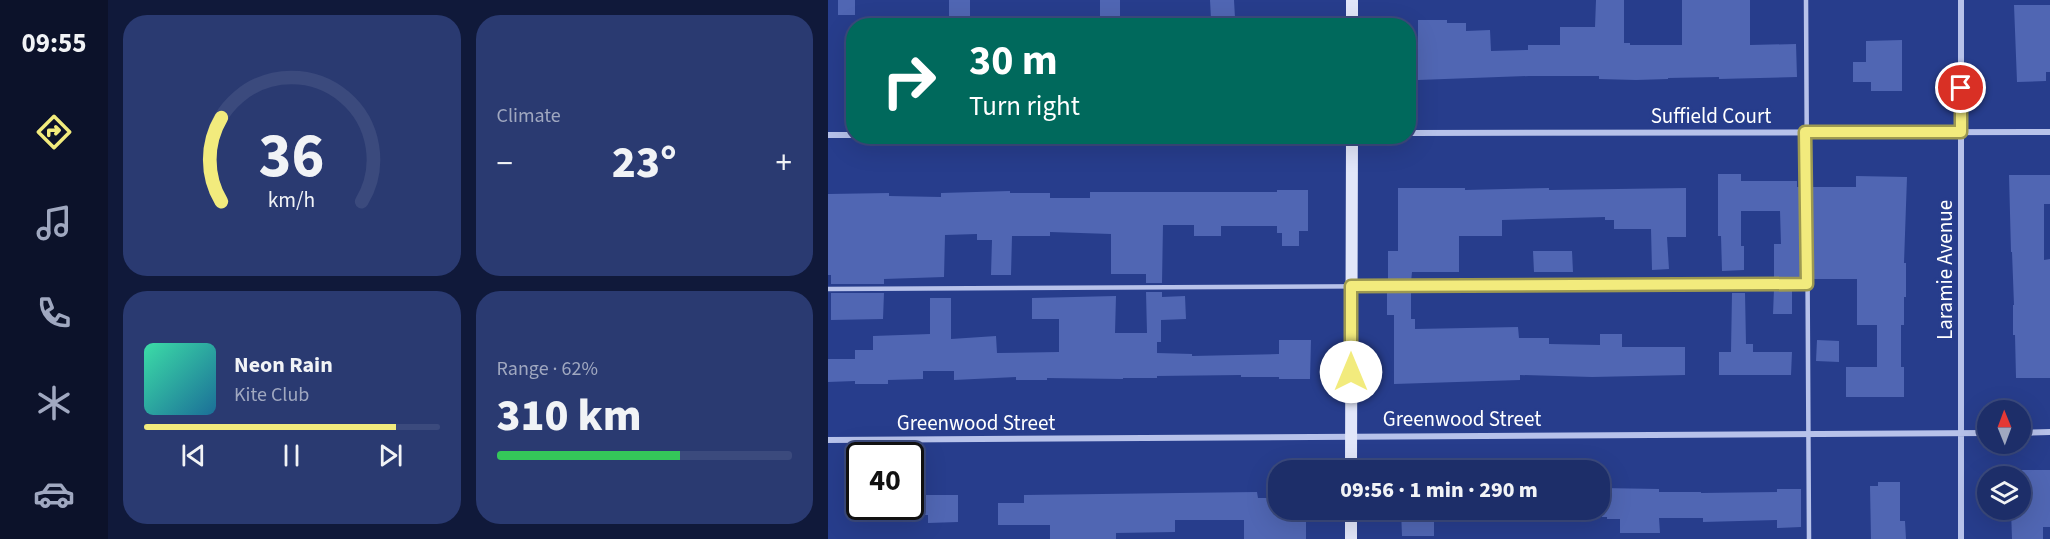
<!DOCTYPE html>
<meta charset="utf-8">
<style>
:root{--surface:#1d2e69;--page:#2a3a71;--text:#f1f3f6;--muted:#a0a8c0;--line:#3b4a7d;--accent:#f2eb7d}
body{margin:0;font-family:"Source Sans 3",sans-serif;background:var(--page);color:var(--text);height:100vh;display:flex;flex-direction:column;font-size:22px;white-space:nowrap}
*{box-sizing:border-box;margin:0}
p{font-size:20px;color:var(--muted)}
.icon{flex:none;width:33px;height:33px;fill:none;stroke:currentColor;stroke-width:2;stroke-linecap:round;stroke-linejoin:round}
.map{position:relative;flex:1;overflow:hidden}
.drawer{display:flex;flex-direction:column;gap:15px;padding:15px;background:#10193a;width:720px}
.drawer>*{flex:none}
.hud{position:absolute;left:18px;top:18px;width:570px;height:126px;border-radius:24px;box-shadow:0 6px 24px #0002,0 0 0 2px var(--line);background:#00695c;color:#fff;overflow:hidden}
.needle{width:39px;rotate:359deg}
.fabs{position:absolute;left:1149px;top:400px;display:grid;gap:12px}
.fabs a{display:grid;place-items:center;width:54px;height:54px;border-radius:50%;background:var(--surface);box-shadow:0 6px 24px #0002,0 0 0 2px var(--line);font-size:30px}
.speed{position:absolute;left:18px;top:442px;display:flex;gap:12px;font-size:30px;font-weight:700;text-align:center}
.speed>*{display:grid;place-content:center;width:78px;height:78px;border-radius:50%;background:var(--surface);box-shadow:0 6px 24px #0002,0 0 0 2px var(--line);line-height:1}
.speed .limit{border:3px solid #111;border-radius:9px;background:#fff;color:#111}
.pin{position:absolute;display:grid;place-items:center;width:51px;height:51px;color:#fff;margin:-26px;border:3px solid #fff;border-radius:50%;box-shadow:0 2px 6px #0007}
.me{position:absolute;width:66px;margin:-33px;rotate:0deg;stroke-linejoin:round;filter:drop-shadow(0 0 4px #0008)}
.turn{display:flex;align-items:center;gap:21px;height:126px;padding:0 24px;font-size:27px}
.turn .icon{width:78px;height:78px;stroke-width:2.5}
.turn b{display:block;font-size:42px;line-height:51px}
.big{font-size:45px;font-weight:800;line-height:1.1}
.drawer .card{flex:1;display:flex;flex-direction:column;justify-content:center;gap:9px;min-width:0;padding:0 21px;border-radius:24px;background:var(--page)}
.drawer .dial{align-items:center;gap:0}
.dial svg{height:156px;overflow:visible;fill:none;stroke:var(--line);stroke-width:7;stroke-linecap:round;text-anchor:middle}
.dial text{fill:var(--text);stroke:none}
.song{display:flex;align-items:center;gap:18px}
.cover{width:72px;height:72px;border-radius:9px;background:linear-gradient(135deg,hsl(160 70% 55%),hsl(200 70% 35%))}
.played{height:6px;border-radius:3px;background:linear-gradient(90deg,var(--accent) 85%,var(--line) 85%)}
.keys{display:flex;justify-content:space-around;direction:ltr}
.heat{display:flex;justify-content:space-between;align-items:center;font-size:33px;direction:ltr}
.charge{height:9px;border-radius:4px;background:linear-gradient(90deg,#34c759 62%,var(--line) 0)}
.drawer .tiles{flex:1;display:grid;gap:15px;grid-template-columns:repeat(2,1fr)}
.trip{position:absolute;left:440px;top:460px;width:342px;height:60px;border-radius:24px;background:var(--surface);box-shadow:0 6px 24px #0002,0 0 0 2px var(--line);font-weight:800;line-height:60px;text-align:center}
main{display:flex;flex:1;min-height:0}
.tabs{display:flex;flex-direction:column;width:108px;justify-content:space-around;align-items:center;background:#0c122a;color:var(--muted)}
.tabs .icon{width:42px;height:42px}
.tabs .selected{color:var(--accent)}
.tabs b{font-size:27px;color:var(--text)}
.map>svg:first-child{display:block}
.building{fill:#5066b3}
.lines{fill:none;stroke-linecap:round;stroke-linejoin:round}
.lane{stroke:#b7c2ea;stroke-width:4.5}
.street{stroke:#b7c2ea;stroke-width:6}
.secondary{stroke:#e1e6f9;stroke-width:12}
.route-casing{stroke:#9d9951;stroke-width:15}
.route{stroke:#f2eb7d;stroke-width:10}
.labels{text-anchor:middle;dominant-baseline:central;stroke-width:6;stroke-linejoin:round;paint-order:stroke}
.street-label{font-size:21px;fill:#fff;stroke:#273d8c}
</style>
<main>
<nav class="tabs">
<b>09:55</b>
<svg class="icon selected" aria-label="directions" viewBox="0 0 24 24"><path d="M12 3l9 9-9 9-9-9zM9 14v-3h6M13 9l2 2-2 2"/></svg>
<svg class="icon" aria-label="music" viewBox="0 0 24 24"><path d="M9 18V5l10-2v13"/><circle cx="6" cy="18" r="3"/><circle cx="16" cy="16" r="3"/></svg>
<svg class="icon" aria-label="phone" viewBox="0 0 24 24"><path d="M5 4h4l2 5-3 2q2 4 5 5l2-3 5 2v4C11 20 4 13 5 4z"/></svg>
<svg class="icon" aria-label="climate" viewBox="0 0 24 24"><path d="M12 3v18M4 7l16 10M4 17L20 7"/></svg>
<svg class="icon" aria-label="car" viewBox="0 0 24 24"><path d="M5 17H2v-5l4-1 3-4h7l3 4 3 1v5h-3M9 17h6M6 11h13"/><circle cx="7" cy="17" r="2"/><circle cx="17" cy="17" r="2"/></svg>
</nav>
<section class="drawer">
<div class="tiles">
<div class="card dial"><svg viewBox="0 0 100 80">
<path d="M14 69A42 42 0 1 1 86 69"/>
<path d="M14 69A42 42 0 0 1 14 26" stroke="#f2eb7d"/>
<text x="50" y="56" font-size="32" font-weight="700">36</text>
<text x="50" y="72" font-size="11">km/h</text>
</svg></div>
<div class="card"><p>Climate</p>
<div class="heat"><a>−</a><b class="big">23°</b><a>+</a></div>
</div>
<div class="card">
<div class="song"><i class="cover"></i><div><b>Neon Rain</b><p>Kite Club</p></div></div>
<div class="played"></div>
<div class="keys"><svg class="icon" aria-label="previous" viewBox="0 0 24 24"><path d="M18 5L8 12l10 7zM5 5v14"/></svg><svg class="icon" aria-label="pause" viewBox="0 0 24 24"><path d="M8 5v14M16 5v14"/></svg><svg class="icon" aria-label="next" viewBox="0 0 24 24"><path d="M6 5l10 7-10 7zM19 5v14"/></svg></div>
</div>
<div class="card"><p>Range · 62%</p><b class="big">310 km</b><div class="charge"></div></div>
</div>
</section>
<div class="map">
<svg width="1222" height="539" viewBox="0 0 1222 539">
<rect width="100%" height="100%" fill="#273d8c"/>
<path class="building" d="M10 0H27V15H10Z
M121 0H142V18H121Z
M272 0H292V18H272Z
M382 0H406L407 18 383 19Z
M768 0H796V43H802V45H854V0H922V45L968 44 969 77 891 79V77L840 78V79L808 80 771 79V76H701L590 80V20H619V23H638V31L662 30 663 51 700 50V45H732V27H767Z
M1186 5H1222V72H1218V81L1189 82Z
M1074 40V91H1043V82H1025V62H1038V41Z
M890 174H913V181H969V187H975V279L946 280V244H953L952 211H913V246H916V270L894 271 893 236H890Z
M1181 175H1222V204H1216V260L1222 259V378H1188L1187 335H1185V305H1186L1184 252H1183Z
M1028 176 1079 177 1076 263H1078V297H1076V325H1073V367H1076V397H1018V367H1049V325H1029V279H984V187H1028Z
M570 188H637V190L721 188V190L858 188V237H839L841 269 824 270 823 229H786V220H777V217L674 220V236H631V272H584L583 282H560V251H570Z
M449 190H480V231H471V246H454V233H449V226H393V236H366V225H335L334 283H318V274H283V234L222 232V236H184L183 275H163L164 240H149V234L117 235 116 277 56 279V284H3V275H0V194L61 193V196L113 197V193L182 191V193H222V198H262V192H449Z
M705 251H744L745 272H706Z
M946 289H964V314H945Z
M559 291H583V319H587V329L690 327 691 338H721V344L772 345V334H794V347H857V375L764 377 692 375V380L566 384V315H559Z
M318 292H334V297L357 296 358 319 333 320V342H329V353L364 354V356L451 354V340H483L482 379H451V377H413V375L329 376V378H295V379L219 378V380H188V377L126 380V371H95V379L60 380V384H27V381L0 382V359H27V350H45V336L102 334V298H123V339L168 336 169 353 231 352V319H204V298L288 296 287 333H319Z
M3 293H56L55 319 3 320Z
M904 293H917L918 344H925V352H964L963 375H891V352H903Z
M989 340 1011 341V362L988 361Z
M1192 470H1222V527H1215V539H1184L1183 510H1192Z
M1050 482H1072V521H1077L1078 539H1043L1042 486H1050Z
M774 488 831 489V492H873V493L949 492V489H973V527L949 528V520L875 522V518H831L832 533H792V519H779V517H774Z
M429 492 430 498H442V510H478V539H416V520H347V532L288 533V539H222V525H170V503H196V495Z
M89 495H130V522L100 523V515H89Z
M573 510H606V536H574Z"/>
<g class="lines">
<path class="lane" d="M978 0 981 539
M0 289 979 284"/>
<path class="street" d="M1133 0V539
M580 133 1222 132
M0 135H26
M1192 433 1222 432
M0 440 1160 433"/>
<path class="secondary" d="M524 26V0
M523 471 524 136
M523 539V510"/>
</g>
<g class="lines">
<defs>
<path id="route" d="M523 372V286L979 284 977 132H1133V88"/>
</defs>
<use href="#route" class="route-casing"/>
<use href="#route" class="route"/>
</g>
<g class="labels">
<g class="street-label">
<text x="883" y="116">Suffield Court</text>
<text transform="translate(1117 270) rotate(-90)">Laramie Avenue</text>
<text x="634" y="419">Greenwood Street</text>
<text x="148" y="423">Greenwood Street</text>
</g>
</g>
</svg>
<div class="fabs">
<a><svg class="needle" viewBox="-14 -14 28 28"><path d="M0-13l5 13h-10z" fill="#e53935"/><path d="M0 13l5-13h-10z" fill="#a0a8c0"/></svg></a>
<a><svg class="icon" aria-label="layers" viewBox="0 0 24 24"><path d="M12 4l9 5-9 5-9-5zM3 14l9 5 9-5"/></svg></a>
</div>
<div class="speed"><div class="limit">40</div></div>
<div class="pin" style="left:1133px;top:88px;background:#d93025"><svg class="icon" aria-label="arrive" viewBox="0 0 24 24"><path d="M6 21V4h12l-3 4 3 4H6"/></svg></div>
<svg class="me" style="left:523px;top:372px" viewBox="-20 -20 40 40"><circle r="19" fill="#fff"/><path d="M0-13L10 11 0 6-10 11z" fill="#f2eb7d"/></svg>
<div class="trip">09:56 · 1 min · 290 m</div>
<div class="hud">
<div class="turn"><svg class="icon" aria-label="right" viewBox="0 0 24 24"><path d="M7 20v-9h11M14 6l5 5-5 5"/></svg><div><b>30 m</b>Turn right</div></div>
</div>
</div>
</main>
